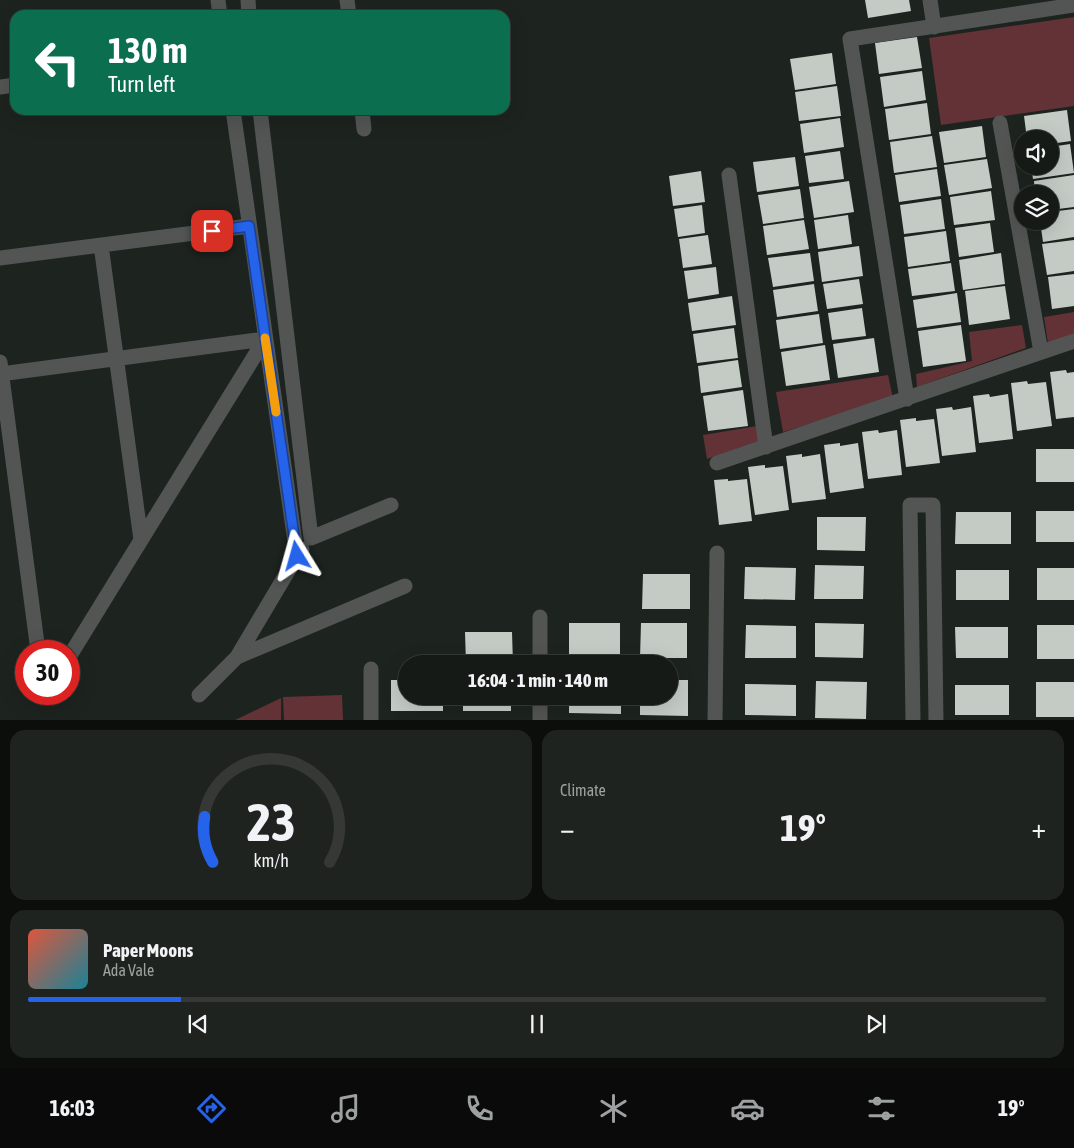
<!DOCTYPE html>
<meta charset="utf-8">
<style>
:root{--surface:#161a16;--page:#1f231f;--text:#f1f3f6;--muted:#9ea1a1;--line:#353835;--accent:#2563eb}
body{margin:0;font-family:"Asap Condensed",sans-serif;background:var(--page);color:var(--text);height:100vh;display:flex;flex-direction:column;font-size:19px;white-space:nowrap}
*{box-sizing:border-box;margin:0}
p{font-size:16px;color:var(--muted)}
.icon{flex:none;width:28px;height:28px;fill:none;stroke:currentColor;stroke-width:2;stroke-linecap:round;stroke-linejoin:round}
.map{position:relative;height:720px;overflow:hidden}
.details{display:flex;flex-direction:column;gap:10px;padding:10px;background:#0c0e0c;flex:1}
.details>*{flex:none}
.hud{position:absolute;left:10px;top:10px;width:500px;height:105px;border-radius:15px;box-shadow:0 5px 20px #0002,0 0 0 1px var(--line);background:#0b6e4f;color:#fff;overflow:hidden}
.fabs{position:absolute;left:1014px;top:130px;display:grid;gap:10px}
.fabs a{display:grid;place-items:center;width:45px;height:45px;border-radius:50%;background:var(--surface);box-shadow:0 5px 20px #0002,0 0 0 1px var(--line);font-size:25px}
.speed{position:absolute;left:15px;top:640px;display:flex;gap:10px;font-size:25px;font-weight:700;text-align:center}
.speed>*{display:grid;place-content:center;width:65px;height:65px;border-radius:50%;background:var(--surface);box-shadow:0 5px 20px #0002,0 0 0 1px var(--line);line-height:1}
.speed .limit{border:8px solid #d22;background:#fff;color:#111}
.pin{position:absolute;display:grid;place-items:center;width:42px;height:42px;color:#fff;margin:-21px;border-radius:10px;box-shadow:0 2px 8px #0006}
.me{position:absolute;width:55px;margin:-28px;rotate:352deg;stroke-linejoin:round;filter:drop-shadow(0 0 4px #0008)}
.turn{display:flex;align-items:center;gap:18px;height:105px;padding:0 15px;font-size:22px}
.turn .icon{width:65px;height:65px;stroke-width:2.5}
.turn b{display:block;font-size:35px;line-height:42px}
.big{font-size:38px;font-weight:700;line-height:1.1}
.details .card{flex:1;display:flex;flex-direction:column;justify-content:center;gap:8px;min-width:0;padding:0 18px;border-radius:15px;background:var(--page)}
.details .dial{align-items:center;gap:0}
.dial svg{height:130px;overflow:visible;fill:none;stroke:var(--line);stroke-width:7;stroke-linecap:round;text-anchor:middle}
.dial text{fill:var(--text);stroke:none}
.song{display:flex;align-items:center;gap:15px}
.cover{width:60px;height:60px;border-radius:8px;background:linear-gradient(135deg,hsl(10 70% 55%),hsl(190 70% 35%))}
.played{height:5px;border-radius:2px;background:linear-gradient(90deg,var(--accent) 15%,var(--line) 15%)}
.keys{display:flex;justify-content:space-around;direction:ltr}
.heat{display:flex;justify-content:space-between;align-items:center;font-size:28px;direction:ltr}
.details .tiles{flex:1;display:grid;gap:10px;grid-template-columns:1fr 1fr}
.card:last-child{grid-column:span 2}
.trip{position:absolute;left:398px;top:655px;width:280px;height:50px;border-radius:25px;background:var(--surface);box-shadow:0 5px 20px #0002,0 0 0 1px var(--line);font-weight:700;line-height:50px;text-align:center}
.dock{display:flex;height:80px;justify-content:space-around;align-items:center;background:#090a09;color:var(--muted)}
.dock .icon{width:35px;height:35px}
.dock .on{color:var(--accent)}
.dock b{font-size:22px;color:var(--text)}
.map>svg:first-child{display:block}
.green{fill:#623237}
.building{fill:#c4cbc5}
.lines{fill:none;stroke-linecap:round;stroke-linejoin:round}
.minor{stroke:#525553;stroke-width:15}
.route-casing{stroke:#184099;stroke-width:12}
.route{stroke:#2563eb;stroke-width:9}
.slow{stroke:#f59e0b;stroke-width:9}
</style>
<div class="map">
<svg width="1074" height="721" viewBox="0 0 1074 721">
<rect width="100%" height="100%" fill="#1d231e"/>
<path class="green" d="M1074 17V106L941 125 929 38Z
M1074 312V335L1048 344 1044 317Z
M1022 325 1026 348 917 387 916 374 972 361 969 332Z
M888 375 893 398 783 432 776 392Z
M757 426 762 440 707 459 703 435Z
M342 695 343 720H284L283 697Z
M281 698V720H235Z"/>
<path class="building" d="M865 0H909L911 11 868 18Z
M917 37 922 68 879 74 875 43Z
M832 53 836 84 795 90 790 59Z
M922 71 926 100 884 107 880 77Z
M837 86 841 116 799 121 795 92Z
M927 103 931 134 889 140 885 109Z
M1067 110 1071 141 1050 144V139H1027L1024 116Z
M840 118 844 147 804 153 800 124Z
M982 126 986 157 944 163 939 132Z
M932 136 937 167 894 173 890 142Z
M1070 144 1074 173 1033 179 1031 166H1050V147Z
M840 151 844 179 809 183 805 156Z
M795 157 799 186 757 192 753 162Z
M987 159 992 188 949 195 944 165Z
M937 169 941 196 899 202 895 175Z
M701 171 705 202 673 206 669 176Z
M1074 175V207L1050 210V194H1035L1034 181Z
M849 181 854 212 814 218 809 187Z
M800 189 804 218 763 224 758 195Z
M991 191 995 220 954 225 950 197Z
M941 199 945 229 904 234 900 205Z
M702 205 705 233 678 237 674 209Z
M1074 209V237L1043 242 1040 221H1050V212Z
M848 215 852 244 818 249 814 220Z
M804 220 809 249 767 255 763 226Z
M990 223 994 252 959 257 955 228Z
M946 231 950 261 908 267 904 237Z
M708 235 712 264 683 268 679 239Z
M1074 240V271L1047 275 1042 244Z
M859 246 863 276 822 282 818 252Z
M810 253 814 281 773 287 768 258Z
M1001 253 1005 284 963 290 959 260Z
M951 263 955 291 912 296 908 269Z
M716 267 719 294 688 299 684 271Z
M1074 274V306L1052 309 1048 277Z
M859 279 863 304 827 309 823 284Z
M814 284 818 311 777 317 773 290Z
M1005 286 1010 319 969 325 965 291Z
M957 293 961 322 917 328 913 300Z
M732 296 736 325 692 331 688 303Z
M862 308 866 336 832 340 828 313Z
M819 314 823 343 780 349 776 320Z
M961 325 966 361 923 367 918 331Z
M734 328 738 358 697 363 693 334Z
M874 338 879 372 838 378 833 344Z
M825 345 830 380 786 386 781 352Z
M738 360 742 387 701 393 698 366Z
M1066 370 1067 373 1074 372V417L1056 419 1050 372Z
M1027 381 1028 384 1046 382 1052 426 1017 431 1011 383Z
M743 390 748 426 708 431 703 396Z
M989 394 990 397 1008 394 1013 439 979 443 973 396Z
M952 407 953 410 971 407 976 452 942 456 936 409Z
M916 418V421L934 419 940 463 906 467 900 420Z
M878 430 879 433 897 430 902 475 868 479 862 432Z
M840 443V446L858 443 864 488 830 493 824 445Z
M1036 449H1074V482H1036Z
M802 454V457L820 454 826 499 792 503 786 456Z
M765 465V468L783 466 789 510 755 515 748 467Z
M728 479V481L747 479 752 521 719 525 714 480Z
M1036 511H1074V542H1036Z
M956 512H1011V544H955Z
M817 517H866L865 551 817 550Z
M815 565 864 566 863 599H814Z
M745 567 796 568 795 600 744 599Z
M1037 568H1074V600H1037Z
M956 570H1009V600H956Z
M643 574H690V609H642Z
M569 623H620V656H569Z
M641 623H687V658H640Z
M815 623 864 624 863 658 815 657Z
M746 625 796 626V658H745Z
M1037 625H1074V659H1037Z
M955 627H1008V658H956Z
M465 632H512L513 664H466Z
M391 680H406V696H443V711H391Z
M669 680H688V716L640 715V696H669Z
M816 681 867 682 866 719 815 718Z
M1036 682H1074V717H1036Z
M745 684 796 685V716L745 715Z
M955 685H1009V715H955Z
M463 696H511V711H463Z
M569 696H621V714L569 713Z"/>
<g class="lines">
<path class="minor" d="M218 0 220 15
M248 0 249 15
M347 0 349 15
M930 0 934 27
M0 87 15 85
M233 110 297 556
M260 110 311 538 391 505
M362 110 364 129
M1000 123 1041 352
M729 175 766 447
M101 245 141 540
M0 258 249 226
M0 362 38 651
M0 374 265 339
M907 399 850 39 1074 5
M717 463 1074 341
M69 657 265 339
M237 657 405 586
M540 664V617
M199 695 237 657 297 556 302 549
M44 697 46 694
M371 721V669
M540 721V696
M715 721 717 553
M913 721 910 505H933L936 721"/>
</g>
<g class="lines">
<defs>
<path id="route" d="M212 231 249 226 297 556"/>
</defs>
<use href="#route" class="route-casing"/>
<use href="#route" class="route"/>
<path class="slow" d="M265 338 276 412"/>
</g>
</svg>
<div class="fabs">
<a><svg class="icon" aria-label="sound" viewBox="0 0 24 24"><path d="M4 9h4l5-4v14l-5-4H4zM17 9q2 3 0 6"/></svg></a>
<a><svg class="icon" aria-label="layers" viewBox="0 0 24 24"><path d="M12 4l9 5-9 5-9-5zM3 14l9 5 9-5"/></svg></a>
</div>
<div class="speed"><div class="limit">30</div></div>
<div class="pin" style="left:212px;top:231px;background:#d93025"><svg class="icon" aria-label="arrive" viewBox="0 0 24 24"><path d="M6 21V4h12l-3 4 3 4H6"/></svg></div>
<svg class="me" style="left:297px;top:556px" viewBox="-20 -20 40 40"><path d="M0-17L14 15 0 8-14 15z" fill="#2563eb" stroke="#fff" stroke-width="4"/></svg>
<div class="trip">16:04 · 1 min · 140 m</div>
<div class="hud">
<div class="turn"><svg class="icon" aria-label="left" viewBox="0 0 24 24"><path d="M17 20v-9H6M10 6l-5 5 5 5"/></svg><div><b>130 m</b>Turn left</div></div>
</div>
</div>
<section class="details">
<div class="tiles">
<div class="card dial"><svg viewBox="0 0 100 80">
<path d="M14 69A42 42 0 1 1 86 69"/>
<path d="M14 69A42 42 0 0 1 9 41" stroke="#2563eb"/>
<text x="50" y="56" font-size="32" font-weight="700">23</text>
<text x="50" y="72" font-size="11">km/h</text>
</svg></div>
<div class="card"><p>Climate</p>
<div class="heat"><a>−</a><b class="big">19°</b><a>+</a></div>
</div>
<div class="card">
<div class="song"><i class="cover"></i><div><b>Paper Moons</b><p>Ada Vale</p></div></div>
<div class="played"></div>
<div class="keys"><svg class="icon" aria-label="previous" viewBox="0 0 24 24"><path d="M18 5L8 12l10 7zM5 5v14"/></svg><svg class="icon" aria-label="pause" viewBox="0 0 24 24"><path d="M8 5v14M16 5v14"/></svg><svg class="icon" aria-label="next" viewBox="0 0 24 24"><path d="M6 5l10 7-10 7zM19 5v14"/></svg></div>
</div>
</div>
</section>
<nav class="dock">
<b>16:03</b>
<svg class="icon on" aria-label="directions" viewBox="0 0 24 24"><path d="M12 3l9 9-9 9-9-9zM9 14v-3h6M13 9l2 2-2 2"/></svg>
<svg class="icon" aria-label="music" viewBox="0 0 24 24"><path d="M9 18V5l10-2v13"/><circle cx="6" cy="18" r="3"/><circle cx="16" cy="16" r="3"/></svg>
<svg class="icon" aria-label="phone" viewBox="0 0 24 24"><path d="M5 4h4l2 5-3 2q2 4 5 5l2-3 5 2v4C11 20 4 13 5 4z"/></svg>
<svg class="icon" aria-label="climate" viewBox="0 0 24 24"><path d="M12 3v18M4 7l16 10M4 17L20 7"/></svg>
<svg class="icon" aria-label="car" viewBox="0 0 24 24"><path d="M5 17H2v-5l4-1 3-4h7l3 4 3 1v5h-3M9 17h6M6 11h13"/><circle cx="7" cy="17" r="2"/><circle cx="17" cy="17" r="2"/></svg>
<svg class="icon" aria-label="filters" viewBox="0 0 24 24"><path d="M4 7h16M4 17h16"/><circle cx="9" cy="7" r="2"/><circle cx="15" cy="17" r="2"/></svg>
<b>19°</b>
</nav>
